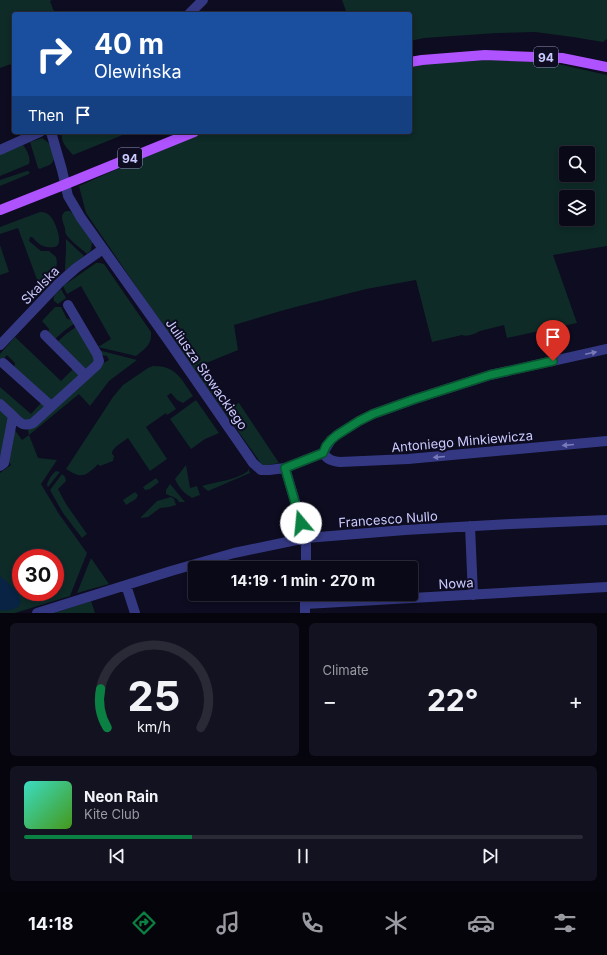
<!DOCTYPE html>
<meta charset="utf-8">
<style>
:root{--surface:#0a0918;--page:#131221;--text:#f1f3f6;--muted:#999aa2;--line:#2a2a37;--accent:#0b8043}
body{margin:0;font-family:Inter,sans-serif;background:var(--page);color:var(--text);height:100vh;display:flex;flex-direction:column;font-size:15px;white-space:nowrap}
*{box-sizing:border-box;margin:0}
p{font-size:13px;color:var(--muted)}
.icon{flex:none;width:22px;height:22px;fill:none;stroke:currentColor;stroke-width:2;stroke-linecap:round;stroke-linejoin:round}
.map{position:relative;height:613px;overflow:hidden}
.side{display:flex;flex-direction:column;gap:10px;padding:10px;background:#06050d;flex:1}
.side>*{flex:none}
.top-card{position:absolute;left:12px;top:12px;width:400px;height:122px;border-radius:4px;box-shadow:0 2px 6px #0003,0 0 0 1px var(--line);background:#1a4fa0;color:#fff;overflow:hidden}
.controls{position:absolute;left:559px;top:146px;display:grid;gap:8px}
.controls a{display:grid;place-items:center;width:36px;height:36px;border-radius:4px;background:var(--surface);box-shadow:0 2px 6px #0003,0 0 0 1px var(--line);font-size:20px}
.speed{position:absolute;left:12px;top:549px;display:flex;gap:8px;font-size:20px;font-weight:700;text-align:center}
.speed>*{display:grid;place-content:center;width:52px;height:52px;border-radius:50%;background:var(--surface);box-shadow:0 2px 6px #0003,0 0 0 1px var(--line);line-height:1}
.speed .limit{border:6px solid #d22;background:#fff;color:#111}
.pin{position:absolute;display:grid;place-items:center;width:34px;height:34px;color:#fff;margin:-41px -17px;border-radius:50% 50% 50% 0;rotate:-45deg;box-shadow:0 0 4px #0007}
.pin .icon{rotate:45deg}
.me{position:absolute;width:44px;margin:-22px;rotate:343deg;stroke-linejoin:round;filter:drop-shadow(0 0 3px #0008)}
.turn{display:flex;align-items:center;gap:14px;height:84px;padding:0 16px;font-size:18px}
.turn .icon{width:52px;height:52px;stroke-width:2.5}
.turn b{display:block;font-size:28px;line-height:34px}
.then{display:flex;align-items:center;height:38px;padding:0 16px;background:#0003;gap:8px;font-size:15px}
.big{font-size:30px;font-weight:700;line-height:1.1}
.side .card{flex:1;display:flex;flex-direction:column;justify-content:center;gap:6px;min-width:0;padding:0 14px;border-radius:6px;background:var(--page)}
.side .dial{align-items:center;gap:0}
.dial svg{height:104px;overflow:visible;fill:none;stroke:var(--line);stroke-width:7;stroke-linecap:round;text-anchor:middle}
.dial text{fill:var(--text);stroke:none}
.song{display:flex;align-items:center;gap:12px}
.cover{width:48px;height:48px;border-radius:6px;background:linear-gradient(135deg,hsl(170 70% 55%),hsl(100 70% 35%))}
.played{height:4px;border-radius:2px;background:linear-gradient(90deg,var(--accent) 30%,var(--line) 30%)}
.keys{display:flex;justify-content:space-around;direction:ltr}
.heat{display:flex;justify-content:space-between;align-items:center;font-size:22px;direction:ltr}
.side .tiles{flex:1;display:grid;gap:10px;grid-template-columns:1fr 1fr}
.card:last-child{grid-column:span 2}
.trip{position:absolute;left:188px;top:561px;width:230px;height:40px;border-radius:4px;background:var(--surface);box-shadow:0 2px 6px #0003,0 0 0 1px var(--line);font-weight:700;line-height:40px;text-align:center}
.tabs{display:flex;height:64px;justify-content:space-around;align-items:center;background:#04040a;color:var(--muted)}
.tabs .icon{width:28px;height:28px}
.tabs .active{color:var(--accent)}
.tabs b{font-size:18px;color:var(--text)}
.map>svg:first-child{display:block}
.green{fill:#0e2b27;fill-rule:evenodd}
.water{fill:#082343}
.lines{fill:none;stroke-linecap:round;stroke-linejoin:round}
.minor{stroke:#343882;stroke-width:10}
.major{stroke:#af52ff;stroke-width:10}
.oneway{fill:#787aba}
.route-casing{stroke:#07532c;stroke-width:10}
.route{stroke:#0b8043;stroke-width:7}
.labels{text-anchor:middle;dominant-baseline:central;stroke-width:4;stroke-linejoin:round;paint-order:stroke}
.shield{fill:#0d0c20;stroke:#9392bc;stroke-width:1}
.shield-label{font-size:12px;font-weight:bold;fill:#cccbff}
.street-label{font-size:13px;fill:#cccbff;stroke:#0d0c20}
</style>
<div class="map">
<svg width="607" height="613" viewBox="0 0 607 613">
<rect width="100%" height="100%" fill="#0d0c20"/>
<path class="green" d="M0 0H52L50 1 55 14H14V63L0 68Z
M342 0H607V39L603 42 573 37 535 32 497 33 424 38 410 41V14H347Z
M493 59 558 64 607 75V246L553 255 577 323 507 338 504 325 480 331C475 334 467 337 462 335L432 342 416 280 366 289 284 310 234 325 238 350 204 364 231 406 239 403 279 463 263 466 172 339 86 213 79 186 162 149 205 132H410V66L422 63ZM566 153H588V175H566ZM566 197H588V219H566Z
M62 132H130L73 155C67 148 60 142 62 132Z
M42 138C50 143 59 153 52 163 49 166 43 167 40 169L38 168 30 142Z
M23 145C27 150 31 158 29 164L0 176V154Z
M27 171 30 172 29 174 0 186V180Z
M66 211H70L73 214 92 242 91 250 87 254C83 250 68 239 66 234 65 232 65 230 65 228 63 222 59 215 66 211Z
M40 212C44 212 48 213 51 217 55 222 63 241 57 246 54 248 50 247 47 247 40 246 37 242 32 237H30L29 241 41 251H49L56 257 57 262 55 276 51 284 42 293 18 228 0 234V227Z
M66 239 84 256 65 271V269L66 250Z
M0 245 9 272 0 275Z
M96 263H100L104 264 151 332C152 345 145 348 136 356L98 347 111 339 81 286 67 294 63 286Z
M61 289 66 298 58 304 54 301C52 296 57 293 61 289Z
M55 307H61L67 319 73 320 75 323 64 331 54 340 48 334 49 329 42 321Z
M77 326 96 360 85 369 57 342 66 334Z
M15 337 61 381 73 369 80 376 56 400H50L14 369 15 363 7 355 1 362 0 361V354Z
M98 350 137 360 109 381 90 406 79 394 29 435 38 458 57 460 41 484 59 514 87 553 70 596 15 613H0V473L11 465 7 459 14 429 22 440 29 435 28 430V427L100 365 109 360 107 356 101 355ZM21 558H55V592H21Z
M153 366C177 366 181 379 193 396L183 403 177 400 171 393 167 396 176 409 167 415 166 413 146 427 167 459 150 471 128 438C124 441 112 448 112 453 112 454 113 455 114 456L113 461 100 466 98 464C93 469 86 477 78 475 74 474 70 471 66 469L113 397 123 385 148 368Z
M0 387 31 414 41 403 45 407 27 422 0 400Z
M196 400 219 433 205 439 191 449 170 419Z
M0 406 8 415 9 422 2 456H0Z
M186 465 190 488 197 486 200 495 192 498C184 493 179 488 175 479Z
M248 468 250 473 208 491 202 486C215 482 237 480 248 471Z
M56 471 60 472 48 487 47 485C48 480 52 474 56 471Z
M62 474 65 477 66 481 58 489 66 504 87 534 82 538 63 513 50 490Z
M156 478 159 482 150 489 145 490 143 487Z
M170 484 185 502H179L177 499 173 497 166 494V490Z
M135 492 138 495 136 499 126 505 123 500Z
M171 497 174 499 176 505 169 507 160 508 148 517 140 518 157 501Z
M91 558 109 584 77 593Z
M91 601 95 613H54Z"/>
<path class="water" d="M0 576C6 581 31 600 16 608 11 610 5 611 0 610Z"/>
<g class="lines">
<path class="minor" d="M189 14 203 0
M51 132 62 170 68 196 81 218 168 340 253 463 261 470H269L285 468 306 538V568
M0 150 40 132
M45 335 85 375
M0 345 59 283 76 268 103 249
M3 363 51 406
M0 404 13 416
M323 453C328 460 332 461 340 462L408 459 607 441
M0 466 4 463 13 416C20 423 23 427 33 423L97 365 99 361 97 354 68 305
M285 468 323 453 331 440 337 435 359 421 373 414 415 399 490 375 607 349
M470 526 473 595
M126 585 135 613
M305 604 607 587
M37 613 171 571 234 553 306 538 405 530 511 524 607 520
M305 613V594"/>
<path class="major" d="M410 62 422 60 485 55 562 58 607 67
M0 210 66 184 194 132"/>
</g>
<defs><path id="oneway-solid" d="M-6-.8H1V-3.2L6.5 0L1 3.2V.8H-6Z"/></defs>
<g class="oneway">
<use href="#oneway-solid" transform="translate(591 353) rotate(-12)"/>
<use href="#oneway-solid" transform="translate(568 445) rotate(175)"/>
<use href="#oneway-solid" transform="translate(439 457) rotate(175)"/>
</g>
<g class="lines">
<defs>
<path id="route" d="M301 523 285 468 323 453 326 446 331 440 337 435 359 421 373 414 415 399 490 375 553 361"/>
</defs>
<use href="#route" class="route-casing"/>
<use href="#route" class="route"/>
</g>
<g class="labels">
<g class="shield">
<rect x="534" y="47" width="24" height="20" rx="3"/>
<rect x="118" y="148" width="24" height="20" rx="3"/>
</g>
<g class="shield-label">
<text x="546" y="57">94</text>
<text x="130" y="158">94</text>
</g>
<g class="street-label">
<text transform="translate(40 285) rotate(-45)">Skalska</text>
<text transform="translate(207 374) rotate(55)">Juliusza Słowackiego</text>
<text transform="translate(462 441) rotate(-5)">Antoniego Minkiewicza</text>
<text transform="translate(388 519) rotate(-4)">Francesco Nullo</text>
<text transform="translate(456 583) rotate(-3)">Nowa</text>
</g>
</g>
</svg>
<div class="controls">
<a><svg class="icon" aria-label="search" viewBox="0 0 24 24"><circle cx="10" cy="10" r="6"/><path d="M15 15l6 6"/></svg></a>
<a><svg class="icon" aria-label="layers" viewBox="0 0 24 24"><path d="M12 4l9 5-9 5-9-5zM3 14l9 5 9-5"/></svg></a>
</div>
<div class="speed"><div class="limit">30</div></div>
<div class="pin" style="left:553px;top:361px;background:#d93025"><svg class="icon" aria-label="arrive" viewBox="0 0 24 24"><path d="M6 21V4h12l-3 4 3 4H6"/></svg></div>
<svg class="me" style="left:301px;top:523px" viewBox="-20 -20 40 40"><circle r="19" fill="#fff"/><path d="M0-13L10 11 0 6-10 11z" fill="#0b8043"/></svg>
<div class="trip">14:19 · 1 min · 270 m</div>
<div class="top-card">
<div class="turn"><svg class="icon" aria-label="right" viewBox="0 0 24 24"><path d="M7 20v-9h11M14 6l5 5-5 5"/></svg><div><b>40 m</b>Olewińska</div></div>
<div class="then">Then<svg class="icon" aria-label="arrive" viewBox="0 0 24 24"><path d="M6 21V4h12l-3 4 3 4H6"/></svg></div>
</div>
</div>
<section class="side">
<div class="tiles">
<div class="card dial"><svg viewBox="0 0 100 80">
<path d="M14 69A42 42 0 1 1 86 69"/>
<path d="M14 69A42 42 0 0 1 9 39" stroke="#0b8043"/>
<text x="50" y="56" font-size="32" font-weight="700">25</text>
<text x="50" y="72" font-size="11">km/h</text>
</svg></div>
<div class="card"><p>Climate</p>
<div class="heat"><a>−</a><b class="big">22°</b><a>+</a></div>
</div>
<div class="card">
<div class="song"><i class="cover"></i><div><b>Neon Rain</b><p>Kite Club</p></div></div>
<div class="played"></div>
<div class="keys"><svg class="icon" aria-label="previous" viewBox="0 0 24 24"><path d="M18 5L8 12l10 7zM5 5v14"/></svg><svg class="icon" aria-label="pause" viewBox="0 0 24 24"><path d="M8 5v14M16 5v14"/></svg><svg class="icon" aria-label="next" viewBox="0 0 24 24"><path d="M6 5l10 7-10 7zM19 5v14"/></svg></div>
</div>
</div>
</section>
<nav class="tabs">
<b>14:18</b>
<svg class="icon active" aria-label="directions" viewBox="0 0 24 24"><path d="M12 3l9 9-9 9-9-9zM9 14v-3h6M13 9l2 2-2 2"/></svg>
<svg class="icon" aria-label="music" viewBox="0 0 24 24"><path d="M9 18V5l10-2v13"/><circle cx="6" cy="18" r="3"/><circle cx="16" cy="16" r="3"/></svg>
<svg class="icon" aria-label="phone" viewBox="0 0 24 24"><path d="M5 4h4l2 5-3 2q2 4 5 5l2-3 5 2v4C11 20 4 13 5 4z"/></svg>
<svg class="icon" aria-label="climate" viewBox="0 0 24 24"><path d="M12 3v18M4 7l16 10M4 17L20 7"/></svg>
<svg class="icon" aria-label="car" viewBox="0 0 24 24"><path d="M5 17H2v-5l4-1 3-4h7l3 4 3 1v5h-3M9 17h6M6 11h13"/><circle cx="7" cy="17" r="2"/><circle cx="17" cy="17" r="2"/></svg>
<svg class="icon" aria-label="filters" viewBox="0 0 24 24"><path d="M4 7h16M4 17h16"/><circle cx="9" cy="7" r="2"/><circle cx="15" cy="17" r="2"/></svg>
</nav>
